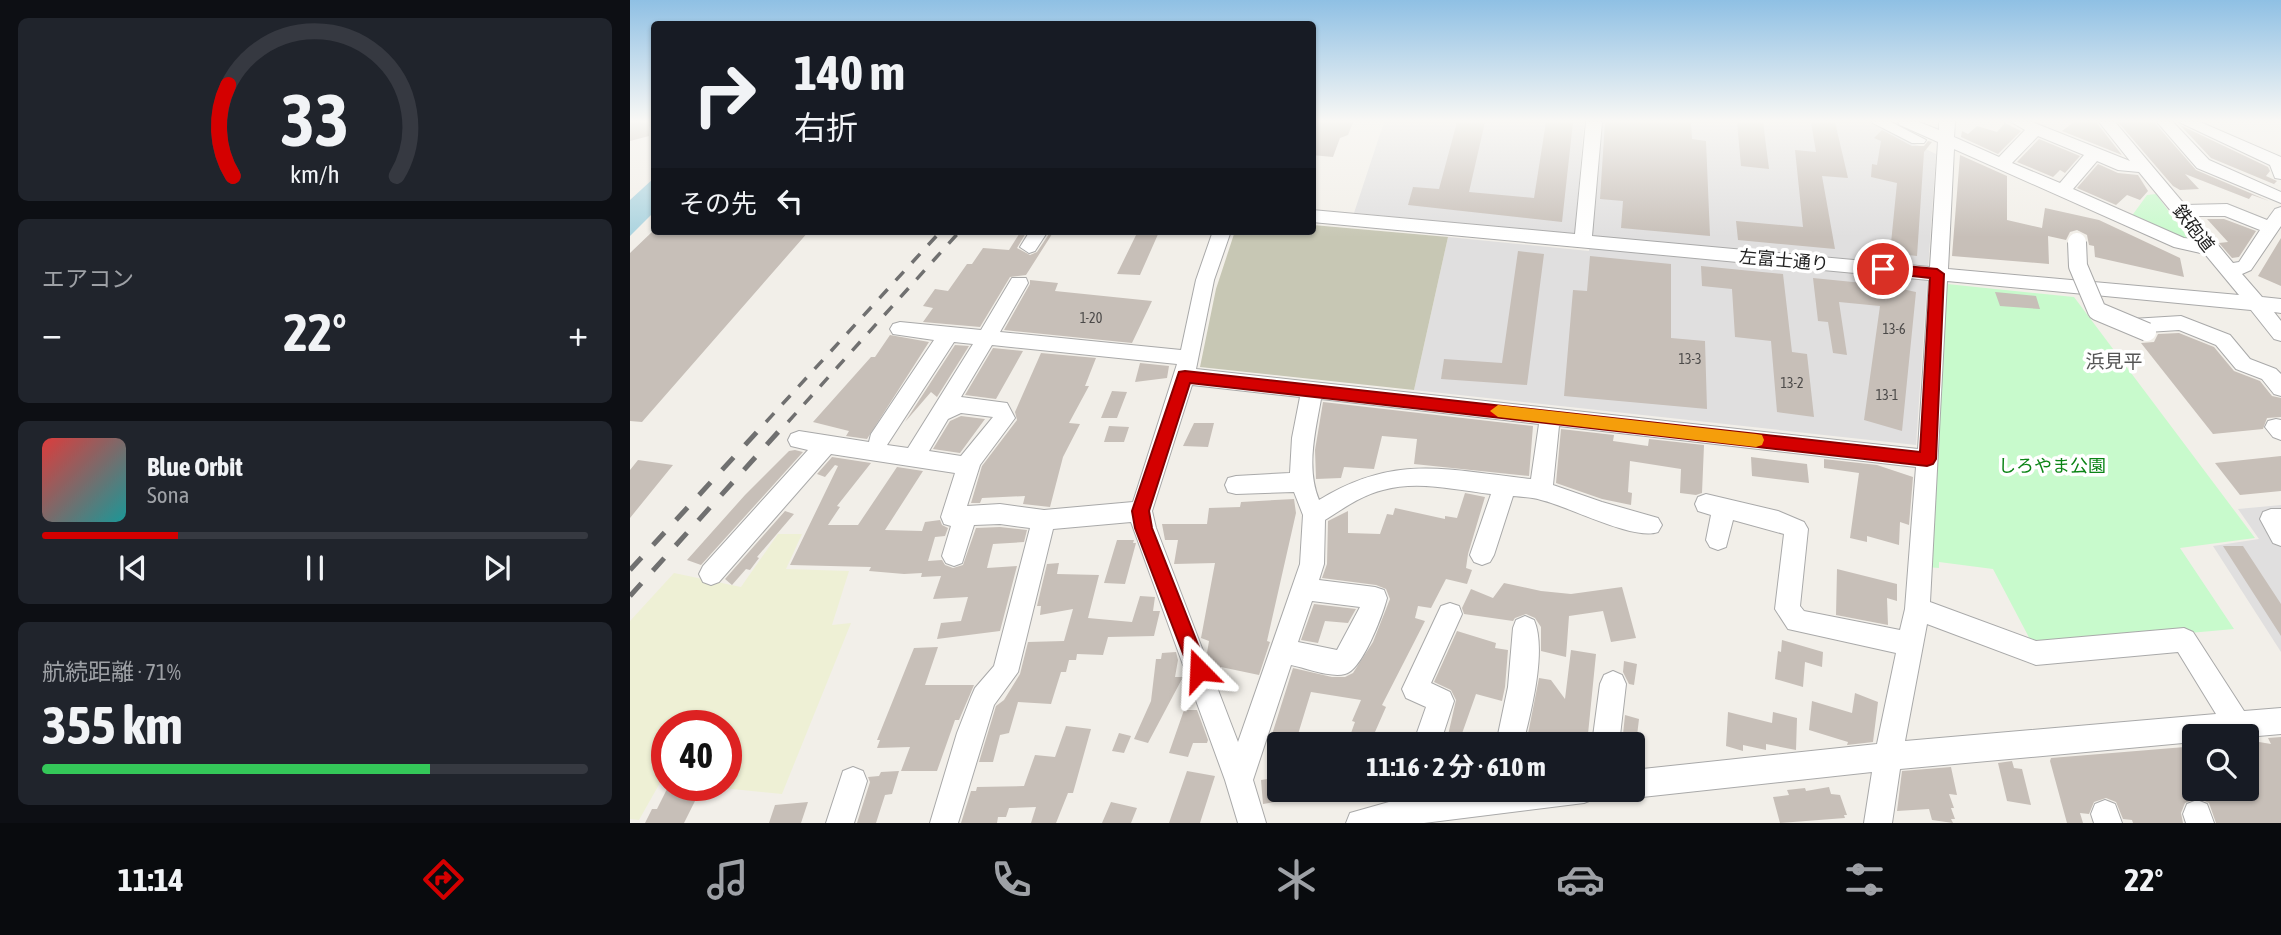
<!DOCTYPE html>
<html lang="ja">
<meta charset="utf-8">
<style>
:root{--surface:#171b24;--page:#20242c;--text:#f1f3f6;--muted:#9ea1a6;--line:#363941;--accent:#d40000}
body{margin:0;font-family:"Asap Condensed","Noto Sans JP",sans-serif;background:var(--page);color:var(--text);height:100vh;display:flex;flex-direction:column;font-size:26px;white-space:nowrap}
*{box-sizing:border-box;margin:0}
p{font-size:23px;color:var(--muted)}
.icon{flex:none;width:38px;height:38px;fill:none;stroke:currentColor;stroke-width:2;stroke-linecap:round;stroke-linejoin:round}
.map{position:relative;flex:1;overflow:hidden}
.drawer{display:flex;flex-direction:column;gap:18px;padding:18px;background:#0d0f14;width:630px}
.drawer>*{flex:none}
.hud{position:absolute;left:21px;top:21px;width:665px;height:214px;border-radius:7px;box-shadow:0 2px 5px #0004;background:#171b24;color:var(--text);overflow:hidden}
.controls{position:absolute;left:1552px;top:724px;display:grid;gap:14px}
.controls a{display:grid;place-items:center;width:77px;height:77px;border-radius:7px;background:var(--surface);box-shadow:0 2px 5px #0004;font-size:35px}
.speed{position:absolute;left:21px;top:710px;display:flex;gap:14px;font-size:35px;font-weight:700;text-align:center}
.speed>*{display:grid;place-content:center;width:91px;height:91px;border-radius:50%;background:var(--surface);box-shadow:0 2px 5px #0004;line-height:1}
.speed .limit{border:10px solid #d22;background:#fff;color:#111}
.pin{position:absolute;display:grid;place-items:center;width:60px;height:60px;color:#fff;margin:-30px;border:4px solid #fff;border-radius:50%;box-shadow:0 2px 7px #0007}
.me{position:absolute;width:77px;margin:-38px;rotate:339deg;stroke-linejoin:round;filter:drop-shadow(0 0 5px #0008)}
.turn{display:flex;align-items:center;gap:24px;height:147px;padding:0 28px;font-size:32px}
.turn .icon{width:91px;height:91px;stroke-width:2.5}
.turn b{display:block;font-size:49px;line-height:60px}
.then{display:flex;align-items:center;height:66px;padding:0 28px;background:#0003;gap:14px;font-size:26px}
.big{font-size:52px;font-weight:700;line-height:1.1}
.drawer .widget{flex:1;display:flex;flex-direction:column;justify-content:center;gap:10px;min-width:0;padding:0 24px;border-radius:10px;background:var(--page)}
.drawer .dial{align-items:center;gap:0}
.dial svg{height:182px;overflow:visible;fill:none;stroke:var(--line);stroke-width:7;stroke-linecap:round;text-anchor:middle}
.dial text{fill:var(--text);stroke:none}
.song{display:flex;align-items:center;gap:21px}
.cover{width:84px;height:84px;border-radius:10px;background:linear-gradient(135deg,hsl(0 70% 55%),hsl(180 70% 35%))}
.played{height:7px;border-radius:4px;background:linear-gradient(90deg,var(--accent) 25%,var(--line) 25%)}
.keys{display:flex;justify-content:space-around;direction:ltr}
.heat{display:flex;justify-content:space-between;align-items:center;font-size:38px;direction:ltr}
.charge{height:10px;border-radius:5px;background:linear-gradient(90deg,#34c759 71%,var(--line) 0)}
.trip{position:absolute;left:637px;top:732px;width:378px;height:70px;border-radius:7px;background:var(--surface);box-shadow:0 2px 5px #0004;font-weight:700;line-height:70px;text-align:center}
.dock{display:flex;height:112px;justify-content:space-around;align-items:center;background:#090b0e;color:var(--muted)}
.dock .icon{width:49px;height:49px}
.dock .selected{color:var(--accent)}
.dock b{font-size:32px;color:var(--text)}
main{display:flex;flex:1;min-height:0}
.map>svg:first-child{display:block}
.residential{fill:#e0dfdf}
.construction{fill:#c7c7b4}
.farmland{fill:#eef0d5}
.park{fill:#c8facc}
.water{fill:#aad3df}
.building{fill:#c7bfb8}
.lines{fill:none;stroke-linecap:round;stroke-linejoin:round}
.minor-casing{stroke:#a9a9a9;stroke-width:2}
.minor{fill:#fff;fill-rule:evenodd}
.rail-far1{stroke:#707070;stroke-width:3.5;stroke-dasharray:12 12;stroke-linecap:butt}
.rail{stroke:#707070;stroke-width:5;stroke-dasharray:17 17;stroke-linecap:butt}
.minor-bridge-casing{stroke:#a9a9a9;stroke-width:20;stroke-linecap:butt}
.minor-bridge{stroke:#fff;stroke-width:18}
.route{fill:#d40000;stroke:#8a0000;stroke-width:2}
.slow{fill:#f59e0b}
.labels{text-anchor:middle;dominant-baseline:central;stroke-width:7;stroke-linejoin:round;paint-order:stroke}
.number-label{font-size:14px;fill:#4b4948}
.street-label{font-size:18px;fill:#222;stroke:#fff}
.park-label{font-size:18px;fill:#0c8416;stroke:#fff}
.neighbourhood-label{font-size:19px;fill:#555;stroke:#fff}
</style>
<main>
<section class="drawer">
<div class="widget dial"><svg viewBox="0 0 100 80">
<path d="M14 69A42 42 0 1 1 86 69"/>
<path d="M14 69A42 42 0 0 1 12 29" stroke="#d40000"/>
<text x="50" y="56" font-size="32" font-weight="700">33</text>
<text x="50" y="72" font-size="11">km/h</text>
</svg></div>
<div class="widget"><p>エアコン</p>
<div class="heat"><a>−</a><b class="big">22°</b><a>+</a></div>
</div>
<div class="widget">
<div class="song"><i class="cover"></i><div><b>Blue Orbit</b><p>Sona</p></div></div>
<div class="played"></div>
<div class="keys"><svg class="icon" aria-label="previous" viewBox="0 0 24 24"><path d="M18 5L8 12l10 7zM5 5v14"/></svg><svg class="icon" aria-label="pause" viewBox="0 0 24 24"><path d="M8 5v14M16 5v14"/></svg><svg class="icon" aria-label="next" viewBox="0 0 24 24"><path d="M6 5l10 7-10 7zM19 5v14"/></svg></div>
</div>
<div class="widget"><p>航続距離 · 71%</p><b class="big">355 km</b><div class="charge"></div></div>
</section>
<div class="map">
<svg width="1651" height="823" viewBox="0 0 1651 823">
<rect width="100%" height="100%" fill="#f2efe9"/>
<path class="residential" d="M754 122H954L945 234 724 213Z
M970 122H1239L1306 154 1286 445 784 390 818 237 959 251Z
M1651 505V652L1583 546 1629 539 1608 509Z"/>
<path class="construction" d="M683 225 818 237 784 390 570 367 586 289 605 231H682Z"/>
<path class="farmland" d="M148 534H172L156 569 219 571 202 625 221 623 152 794 73 786H96V726H37V782L31 781 9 820 0 819V621L44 573 111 587Z"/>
<path class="park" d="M1526 194 1559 239 1560 242 1501 217 1517 195Z
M1317 284 1444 297 1625 538 1550 548 1604 629 1404 647 1363 569 1309 562V568L1297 567Z"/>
<path class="water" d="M24 178V212L0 236V200Z"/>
<path class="building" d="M0 122H18L19 136 0 141Z
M688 122H723L718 135 710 138 703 157 682 155V125L687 126Z
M827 122H855L839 192 904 198 916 122H943L932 222 778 205 783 187 809 189Z
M975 122H1061L1062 139 1076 141 1080 236 991 228 993 201 970 199Z
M1107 122H1133L1139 169 1111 166Z
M1181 122H1205L1218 178 1192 176 1205 249 1108 240 1106 221 1173 227 1165 150 1186 152Z
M1444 122H1466L1492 155 1432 131Z
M1488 122H1524L1566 170 1639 201 1622 195 1619 199 1555 174 1569 189 1550 190 1543 186Z
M1375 123 1391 131 1368 154 1331 137 1332 131 1338 134 1347 126 1367 132Z
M1550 125 1638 167 1640 171 1636 176 1647 181 1644 184 1651 187 1581 158Z
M1252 130 1282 146H1294L1298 141 1302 142 1294 152 1287 256 1260 253 1267 183 1241 177 1242 164 1247 165 1251 141 1244 138Z
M1409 139 1450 156 1435 173 1430 170 1423 177 1387 162Z
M1330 155 1377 176V220L1412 228 1415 208 1469 220 1550 258 1554 277 1465 257 1464 246 1459 245 1457 235 1447 230 1440 232 1436 240 1418 236 1419 264 1322 256Z
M1468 164 1488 173 1508 175 1518 191 1510 200 1497 195 1486 205 1447 188Z
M1577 219H1594L1626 231 1609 257 1602 258 1589 243 1598 242Z
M23 231H179L12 422 0 421V253Z
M391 231H397L387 248 400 255 407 252 421 231H424L396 275 380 277 350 327 293 322 303 308 293 306 305 289 318 291 337 264H342L353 248 379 250Z
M508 231 529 232 510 275 487 274Z
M1651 238V286L1628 276Z
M888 251 914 254 897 385 811 379 814 359 872 363Z
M960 256 1041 264V338L1075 341 1077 409 934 396 943 290 957 291Z
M1071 266 1153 274 1162 352 1177 354 1184 417 1147 412 1141 341 1105 337 1102 289 1072 286Z
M1183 278 1253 285 1256 301 1258 286 1286 292 1272 431 1234 420 1250 306 1209 302 1217 355 1203 353 1198 322 1188 321Z
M400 280 428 283 425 291 522 301 502 343 374 330 400 284Z
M1365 292 1406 296 1410 309 1370 306Z
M1549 333 1584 347 1604 371 1630 381 1642 396 1651 398V417L1637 418 1633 429 1583 434 1511 343 1524 342 1528 334Z
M260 335 299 342 237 439 216 436 219 431 183 422 241 357H245Z
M325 345 339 346 307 397 301 392 275 422Z
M363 348 393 351 366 399 335 395Z
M411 353 466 358 455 386H459L439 423 450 424 433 457 420 507 393 504 395 496 352 498 350 503H341L352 466 387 420 385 412Z
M510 363 539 366 537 378 505 382Z
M482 391 497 392 487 418H471Z
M693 402 903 426 899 476 784 464 787 439 752 436 744 469 714 467 711 478 686 479 685 450Z
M331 416 355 419 330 453 303 449 320 421Z
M564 423H584L578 447 553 446Z
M479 426 499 427 494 442H474Z
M931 429 984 435 983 441 1018 446 1019 439 1074 445 1072 493 1066 495 1050 493 1051 469 1000 461 998 492 1002 493 1001 505 972 499 926 483Z
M165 450 173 452 71 565 57 560 115 495 159 451Z
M1651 456V491L1610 495 1585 463Z
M202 457 241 463 207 506 210 507 198 525H228L267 467 293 471 255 530 292 531 295 522 310 520 312 525 318 528 315 536 305 537 298 561 312 560 315 565 323 568 333 565 346 528 370 527 397 530 394 542 363 544 357 568 387 566 370 631 307 639 311 623 331 621 338 597 303 599 311 576 291 577 292 573 274 574 239 571 241 567 160 565 208 466 205 465 195 477 187 474Z
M1121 457 1177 464 1179 483 1122 476Z
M1194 459 1247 465 1283 477 1279 525 1270 522 1269 545 1237 536V542L1220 538 1229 473 1194 468Z
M8 460 43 465 0 518V470Z
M835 493 855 497 838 554 836 568 842 570 837 584 816 579 801 608 788 606 785 618 795 621 752 705 756 707 745 732 774 741V744H717L725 722 722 721 731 700 681 692 665 744H639L663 668 702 677H715L723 673 743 642 760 599 756 589 746 585 692 578 697 564 698 521 718 511V533L750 534 757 514 763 515 765 508 815 519V516L827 518Z
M664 499 666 513 637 641 640 642 629 675 591 667 587 679 577 653 579 641 571 638 585 563 544 564 548 540H535L532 524H577L579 508 610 507 611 502Z
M155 511 164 514 127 557 129 558 120 570 116 569 102 585 95 579Z
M487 540H504L503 543H506L495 584 474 583Z
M1593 546H1613L1651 604V636Z
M429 563 427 574 469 575 458 618 502 622 510 596 525 597 523 611H530L524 636 478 637 473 655 447 654 446 660H439L436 672H431L421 704 388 702 379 733 370 735 363 762H349L366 706 374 700 390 674 398 642 434 641 443 609 410 615 411 606H407L417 564Z
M1207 569 1267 584V601L1257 598 1258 625 1206 615Z
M874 583 911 591 941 594 992 587 1006 638 981 642 973 611 939 616 936 657 911 651V627L905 618 896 614 885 618 883 621 834 614 832 608 841 589 863 598Z
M684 604 726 609 718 623 695 621 688 643 671 640Z
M827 631 866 643 865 648 878 650 875 687 872 701 846 694 829 742 816 744 826 700 821 690 804 682Z
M1152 640 1193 652 1192 667 1175 662 1173 687 1145 679 1148 651 1151 652Z
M308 647 295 685H344L329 720H325L307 771H271L280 747 247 748 250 740H247L284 648Z
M941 650 966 654 957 744H896L909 678 921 680 935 699Z
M546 652 548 660 545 677H553L518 743 504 739 521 701 526 659H531L532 653Z
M994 661 1007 664 1004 685 999 684 993 672Z
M1225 693 1248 702 1243 742 1217 745 1218 742 1179 730 1182 701 1222 713Z
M554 710H567L578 740 577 743H563L558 757 539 753Z
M1098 712 1142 723 1143 712 1167 718 1166 750 1136 744V750L1113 745V751L1096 746Z
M995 715 1009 719 1006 744H992Z
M436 726 461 729 443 793H438L426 823H401L406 807 379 808 376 817H368L367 823H331L341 791H346L347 787 394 786 405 755 425 757Z
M489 733 501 736 494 753 482 751Z
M1651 737V823H1586L1579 803 1568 798 1555 803 1551 813 1553 823H1503L1502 820 1493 819 1486 802 1476 798 1464 802 1459 814 1450 813 1453 823H1437L1420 761 1421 758 1555 747 1564 771V789L1617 792V740L1641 744 1638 738Z
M1382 761 1384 768 1392 769 1401 805 1377 801 1368 763Z
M1321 767 1327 795 1319 794 1324 808H1321L1325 819H1321L1323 823 1302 820 1299 809 1267 811 1272 771Z
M269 771 262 794 255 795 246 823H227L240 782 238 777 249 776 251 772Z
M557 771 585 776 570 823H539Z
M649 777V789H680V796L633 804 631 780Z
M1199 787 1201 794 1210 795 1217 815H1214L1215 818 1150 823 1143 797 1159 795 1157 790 1175 788 1176 791Z
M37 789H53L50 795H68L54 823H15L22 809H27Z
M178 802 171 823H139L145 805Z
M481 802 507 808 501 823H472Z"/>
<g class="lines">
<defs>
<path id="minor" d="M956 122H972L962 236 1300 267 1308 142 1270 125 1268 122H1289L1309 130V122H1325L1324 137 1369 157 1395 130 1381 122H1402L1500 161 1469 122H1485L1555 205 1597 204 1637 220 1645 209 1651 207V226L1621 270 1612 274 1632 297 1651 299V313L1644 312 1651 321V341L1644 339 1621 310 1317 281 1300 602 1406 641 1554 628 1563 632 1614 711 1651 708V734L1617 737H1564V742L1270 769 1262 823H1234L1242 772 1003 798 993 794 991 789H1003V770L1247 744 1266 653 1158 629 1145 609 1154 534 1103 520 1096 547 1088 550 1080 547 1076 540 1081 515 1068 511 1065 504 1068 497 1076 494 1148 511 1174 522 1178 529 1170 606 1174 611 1270 630 1275 609 1286 467 929 426 923 485 972 502 1028 518 1032 525 1028 532C1003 541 938 506 911 500 902 497 892 497 883 496L864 555 860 562 852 565 844 562 840 555 861 494C826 490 788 480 753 490 732 495 714 508 695 520L694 564 689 580 745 587 754 590 757 598C753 614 732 671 715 674 701 678 676 668 661 665L623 780 636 823H608L595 780 501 522 423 529 388 672 364 705 328 823H300L327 733 341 697 345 688 364 666 400 528 370 524 344 525 332 563 324 566 316 563 312 556 321 526 314 524 311 517 325 473 201 454 89 582 81 585 73 582 69 574 73 566 178 450 161 446 158 440 161 434 169 431 239 442 241 434 304 340 263 334 260 329 263 324 270 322 351 330 382 278H396L398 283 370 332 551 350 566 280 583 231H601L584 280 566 369 1288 449 1299 280 682 222V210L945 234ZM1408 136 1454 155 1430 183 1382 163ZM1324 149 1544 247 1575 254 1609 295 1318 269ZM1467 161 1488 170 1509 172 1564 239 1554 238 1443 189ZM1564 216H1595L1630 230 1609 262 1603 263ZM324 342 343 344 278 448 257 445ZM362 345 547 364 503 502 414 510 370 504 337 506 350 465 385 418 377 403 331 397ZM562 385 670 397 662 438 660 473 606 476 598 478 595 485 598 492 606 494 664 492 673 515 670 564 608 742 526 528 522 511ZM691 399 909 424 901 479C817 470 766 453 689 500 676 468 685 433 691 399ZM331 413 363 417 331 456 299 451 318 419ZM682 601 730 607 707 650 668 642ZM1297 624 1406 665 1548 652 1586 714 1275 741Z
M1241 122H1261L1296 140 1294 143H1282Z
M1527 122H1543L1579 160 1651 192V203L1567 168Z
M1549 122H1570L1651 157V179L1645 178 1640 165Z
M400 231H418L405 251 399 253 390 247Z
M1551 316 1600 335 1620 359 1646 369 1651 374V396L1644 394 1632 379 1606 369 1586 345 1549 330 1502 333 1495 331 1492 326 1495 321 1502 319Z
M1646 419 1651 420V440L1643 437 1635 427 1638 421Z
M1641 509H1651V546L1643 543 1630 519 1633 512Z
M820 603 829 606 832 614 801 683 820 692 824 701 810 744H783L796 707 776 698 772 689 811 606Z
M895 616 904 620C917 650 901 712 893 744H866L878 687 883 628 886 620Z
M983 671 992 675 996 684 989 744H962L970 684 974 675Z
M223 767 233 771 237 781 224 823H196L213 771Z
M769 789H797L795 795 839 789H968L964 799 954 803 794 823H716L720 813 766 800Z
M1475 800 1485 804 1492 823H1464L1461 814 1465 804Z
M1567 800 1577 804 1584 823H1556L1553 814 1557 804Z"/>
</defs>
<use href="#minor" class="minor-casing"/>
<use href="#minor" class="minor"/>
<path class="rail-far1" d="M136 422 311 231
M158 422 330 231"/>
<path class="rail" d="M0 570 138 420
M0 596 159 420"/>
<defs>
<path id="minor-bridge" d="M1447 242 1448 266 1467 311 1517 332"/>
</defs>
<use href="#minor-bridge" class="minor-bridge-casing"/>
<use href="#minor-bridge" class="minor-bridge"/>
</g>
<linearGradient id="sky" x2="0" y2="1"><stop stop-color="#8fc0e4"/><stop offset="0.51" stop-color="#f9f8f5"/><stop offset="1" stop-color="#f9f8f5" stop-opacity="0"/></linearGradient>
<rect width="1651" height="237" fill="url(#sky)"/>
<path class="route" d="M1253 264 1307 269 1314 274 1306 459 1303 464 1297 466 560 383 519 511 522 528 578 670 575 677 569 679 562 677 505 528 502 511 549 372 555 371 1290 452 1300 278 1248 272 1246 269Z"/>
<path class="slow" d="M868 405 1126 434 1132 435 1134 440 1132 445 1126 447 868 417 860 411Z"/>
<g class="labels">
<g class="number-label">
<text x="461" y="318">1-20</text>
<text x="1264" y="329">13-6</text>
<text x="1060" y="359">13-3</text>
<text x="1162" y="383">13-2</text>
<text x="1257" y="395">13-1</text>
</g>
<g class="street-label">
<text transform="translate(1564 228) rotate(52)">鉄砲道</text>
<text transform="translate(1154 260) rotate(5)">左富士通り</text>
</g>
<g class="park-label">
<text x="1422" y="465">しろやま公園</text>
</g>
<g class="neighbourhood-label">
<text x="1484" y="361">浜見平</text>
</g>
</g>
</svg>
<div class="controls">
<a><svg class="icon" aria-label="search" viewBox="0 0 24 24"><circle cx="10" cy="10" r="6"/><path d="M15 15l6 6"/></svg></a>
</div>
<div class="speed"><div class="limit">40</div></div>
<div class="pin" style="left:1253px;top:269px;background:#d93025"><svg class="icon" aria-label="arrive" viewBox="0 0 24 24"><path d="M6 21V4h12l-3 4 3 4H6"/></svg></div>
<svg class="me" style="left:569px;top:670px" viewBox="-20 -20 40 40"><path d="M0-17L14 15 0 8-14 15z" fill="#d40000" stroke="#fff" stroke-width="4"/></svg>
<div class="trip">11:16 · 2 分 · 610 m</div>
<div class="hud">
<div class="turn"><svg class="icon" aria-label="right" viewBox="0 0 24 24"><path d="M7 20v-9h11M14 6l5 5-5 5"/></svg><div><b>140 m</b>右折</div></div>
<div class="then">その先<svg class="icon" aria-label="left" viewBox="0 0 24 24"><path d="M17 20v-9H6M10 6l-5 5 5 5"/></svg></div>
</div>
</div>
</main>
<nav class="dock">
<b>11:14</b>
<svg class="icon selected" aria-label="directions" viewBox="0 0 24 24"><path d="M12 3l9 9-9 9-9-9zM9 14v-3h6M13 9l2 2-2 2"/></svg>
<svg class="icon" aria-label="music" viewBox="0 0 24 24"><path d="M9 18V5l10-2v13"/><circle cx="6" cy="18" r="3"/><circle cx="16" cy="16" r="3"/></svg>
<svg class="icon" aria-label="phone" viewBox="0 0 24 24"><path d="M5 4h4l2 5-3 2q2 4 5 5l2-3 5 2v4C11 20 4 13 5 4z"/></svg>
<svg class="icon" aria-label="climate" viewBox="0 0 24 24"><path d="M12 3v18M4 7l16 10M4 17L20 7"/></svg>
<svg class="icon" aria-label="car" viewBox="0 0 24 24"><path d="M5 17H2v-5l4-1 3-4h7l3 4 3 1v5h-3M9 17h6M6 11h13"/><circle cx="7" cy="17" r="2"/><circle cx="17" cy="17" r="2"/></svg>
<svg class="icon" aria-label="filters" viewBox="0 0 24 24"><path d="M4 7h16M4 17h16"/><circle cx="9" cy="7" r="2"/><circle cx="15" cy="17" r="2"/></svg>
<b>22°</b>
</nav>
